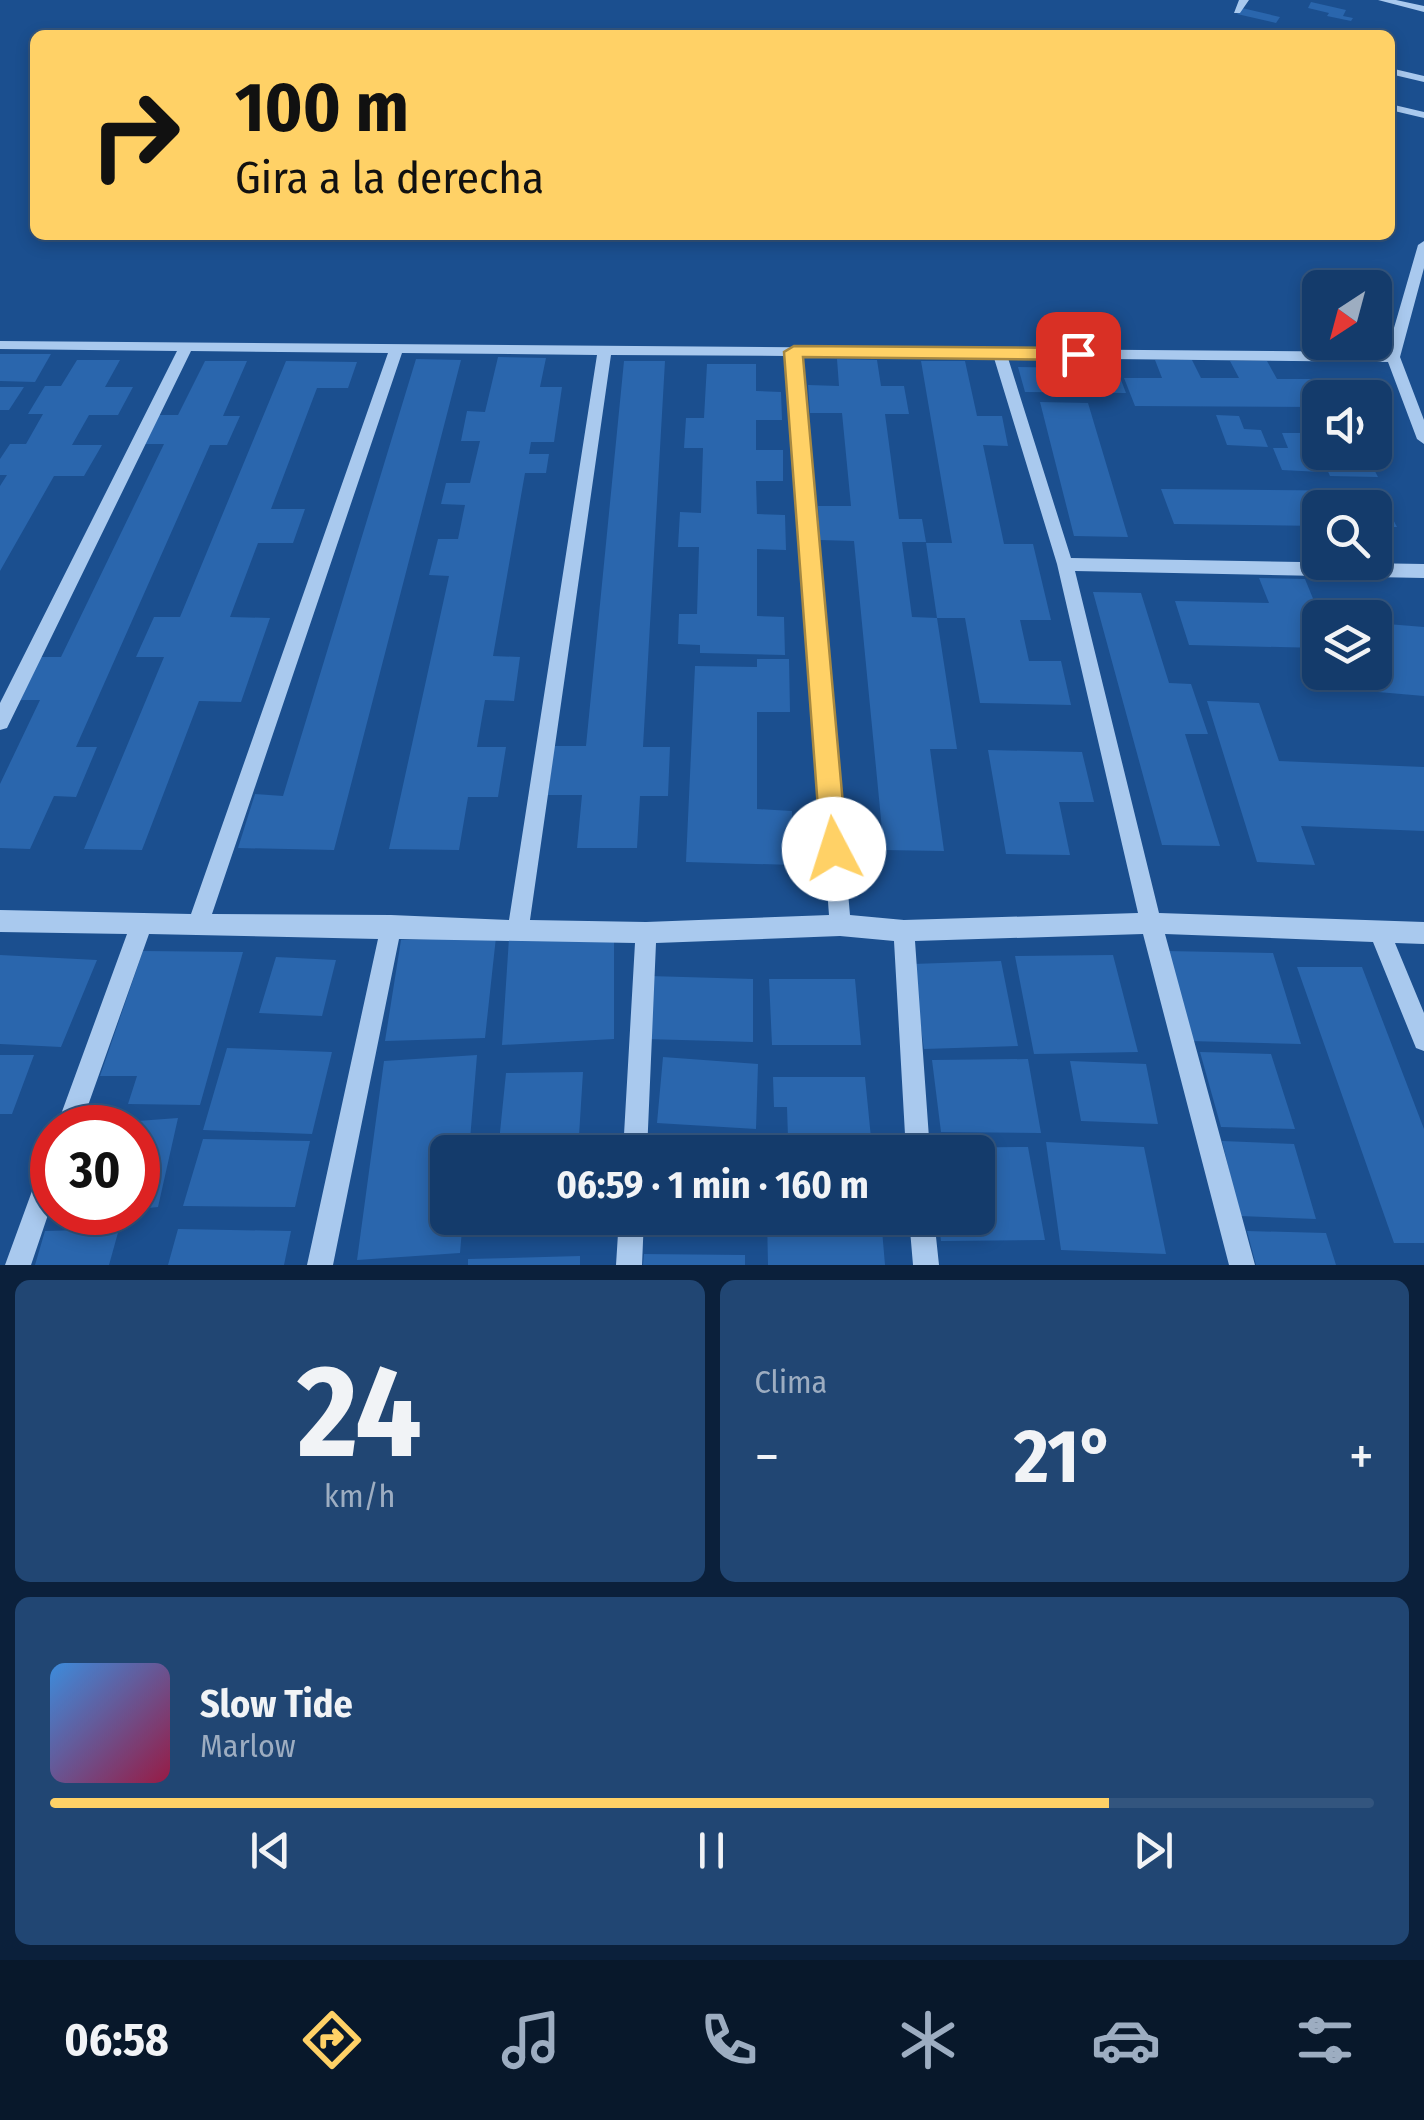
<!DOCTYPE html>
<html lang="es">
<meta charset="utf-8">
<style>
:root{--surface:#143b6b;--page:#214673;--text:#f1f3f6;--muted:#9dadc1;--line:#33557e;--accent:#ffd166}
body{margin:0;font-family:"Fira Sans Condensed",sans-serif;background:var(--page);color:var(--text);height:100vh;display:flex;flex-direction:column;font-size:38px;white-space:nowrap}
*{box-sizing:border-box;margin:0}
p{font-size:32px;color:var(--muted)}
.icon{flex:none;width:55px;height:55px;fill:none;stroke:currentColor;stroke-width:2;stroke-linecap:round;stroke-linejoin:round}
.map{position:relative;height:1265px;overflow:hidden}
.details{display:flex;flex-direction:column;gap:15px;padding:15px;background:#0b203b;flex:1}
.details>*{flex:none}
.guide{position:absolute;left:30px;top:30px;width:1365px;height:210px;border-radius:15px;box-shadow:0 5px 15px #0003,0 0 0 2px var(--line);background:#ffd166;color:#111;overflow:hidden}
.needle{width:65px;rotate:216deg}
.fabs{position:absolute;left:1302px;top:270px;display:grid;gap:20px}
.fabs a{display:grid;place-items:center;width:90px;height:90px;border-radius:15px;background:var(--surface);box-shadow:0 5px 15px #0003,0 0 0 2px var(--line);font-size:50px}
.speed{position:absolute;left:30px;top:1105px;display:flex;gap:20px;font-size:50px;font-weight:700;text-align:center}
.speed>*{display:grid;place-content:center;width:130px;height:130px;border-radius:50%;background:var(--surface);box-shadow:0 5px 15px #0003,0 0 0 2px var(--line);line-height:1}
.speed .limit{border:15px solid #d22;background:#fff;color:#111}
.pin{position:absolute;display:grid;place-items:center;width:85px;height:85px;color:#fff;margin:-42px;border-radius:20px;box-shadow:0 5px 15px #0006}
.me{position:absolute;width:110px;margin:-55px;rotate:355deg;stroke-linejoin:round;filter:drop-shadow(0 0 8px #0008)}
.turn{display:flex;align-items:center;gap:35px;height:210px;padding:0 40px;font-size:45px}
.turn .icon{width:130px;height:130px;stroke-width:2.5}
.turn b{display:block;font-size:70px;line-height:85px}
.big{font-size:75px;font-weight:700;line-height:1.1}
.details .card{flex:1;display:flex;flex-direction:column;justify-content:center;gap:15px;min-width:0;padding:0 35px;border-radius:15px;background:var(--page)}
.details .dial{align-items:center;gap:0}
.dial b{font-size:130px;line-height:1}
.song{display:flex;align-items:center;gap:30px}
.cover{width:120px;height:120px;border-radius:15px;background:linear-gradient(135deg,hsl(210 70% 55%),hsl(340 70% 35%))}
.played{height:10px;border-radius:5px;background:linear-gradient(90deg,var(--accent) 80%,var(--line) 80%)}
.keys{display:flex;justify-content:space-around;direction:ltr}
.heat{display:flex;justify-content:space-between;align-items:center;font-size:55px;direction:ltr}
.details .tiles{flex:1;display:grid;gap:15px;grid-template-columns:1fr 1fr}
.card:last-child{grid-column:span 2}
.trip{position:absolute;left:430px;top:1135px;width:565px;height:100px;border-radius:15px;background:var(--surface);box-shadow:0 5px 15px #0003,0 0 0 2px var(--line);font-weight:700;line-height:100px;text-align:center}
.tabs{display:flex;height:160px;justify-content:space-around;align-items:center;background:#08182b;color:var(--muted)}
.tabs .icon{width:70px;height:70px}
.tabs .on{color:var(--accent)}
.tabs b{font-size:45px;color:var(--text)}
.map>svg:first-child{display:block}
.building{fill:#2a66ad}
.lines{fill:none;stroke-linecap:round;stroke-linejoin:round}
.minor{fill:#a9c9ee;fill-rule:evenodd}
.route{fill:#ffd166;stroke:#a68842;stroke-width:2.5}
</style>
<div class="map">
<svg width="1424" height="1265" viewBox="0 0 1424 1265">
<rect width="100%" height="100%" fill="#1b4f8f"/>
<path class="building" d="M1311 2 1346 10 1343 16 1353 18 1351 21 1327 16 1329 13 1308 8Z
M1242 8 1280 17 1276 23 1237 14Z
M0 354H51L35 382 0 381Z
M498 357 546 358 540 387H562L554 442H531L529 454H549L546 473H525L493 656 520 657 514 701 485 700 477 747H506L498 797H468L459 850 389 849 449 576 429 575 438 539H458L465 505 441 504 446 483H470L480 441H461L467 411 485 412Z
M416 359 461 360 334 850 238 848 255 794 283 796Z
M837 359 877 360 881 386H904L909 414H885L899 519H922L926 542H902L912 617 937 618 926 543H952L921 361H965L977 416H1002L1008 446 983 445 1004 544H1033L1051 620H1020L1029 661H1061L1071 705 980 703 965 618H937L957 749H930L944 851 884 850 854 541 820 540 818 506H851L842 413H810L808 385 839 386Z
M1075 359H1113L1126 393 1025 392 1018 367 1078 368Z
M77 360H120L105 387H133L118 415H89L72 445H102L84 476H54L0 571V486L7 475H0V459L10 444H26L43 414H28L45 386H61Z
M1155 360H1192L1201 378H1239L1230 361H1267L1277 379H1353L1364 398H1320V407L1135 406 1124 378H1162Z
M205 361H247L223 416H240L227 445H210L76 747H97L76 797 54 796 30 849 0 848V784L40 700H14L36 657H61L164 444H142L157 415H178Z
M286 361 357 362 348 388H317L271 509H305L293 543H258L230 617 270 618 241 702 199 701 142 850 84 849 164 657H136L154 617H180Z
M624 361H665L643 747H670L668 796H640L637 848H577L582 795H548L554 746H586Z
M707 364H756V391L781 392 782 420H756V450H783V481H756L757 514 785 515 786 550 757 549V616L784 617 785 655 700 653V645L678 644 679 614H697L699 547H678L680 512 701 513 703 448H684L686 418H704Z
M0 387H24L9 410H0Z
M1040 402 1088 403 1128 537 1074 536Z
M1216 415 1239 416 1244 429 1261 430 1268 447 1227 445Z
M1282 433H1304L1321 472 1282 470 1273 448H1288Z
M1319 452H1365L1378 477 1330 476Z
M1161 489 1378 491 1397 527H1375V508H1320V526L1174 524Z
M1259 578 1305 579 1321 618 1320 648 1189 645 1175 601 1269 603Z
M1093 592 1141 593 1169 683 1191 684 1208 734H1185L1220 846 1162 845Z
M1375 623 1424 627V696L1378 692 1371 672H1375Z
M757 659H789L790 712H757V809L792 811 794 865 686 862 695 666 757 667Z
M1207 701 1259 703 1279 761 1424 767V831L1301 826 1315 865 1257 862Z
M988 750 1082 752 1094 802H1059L1070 855 1006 854Z
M614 933V1039L502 1045 509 938Z
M496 937 485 1038 385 1041 401 940Z
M143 951 243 952 200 1105 128 1104 137 1076H100Z
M1166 951 1273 953 1301 1044 1189 1041Z
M0 955 97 960 61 1047 0 1044Z
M1113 955 1138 1052 1034 1054 1015 956Z
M276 957 336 960 322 1016 259 1013Z
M1001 961 1018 1046 924 1049 912 964Z
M1297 967H1362L1424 1129V1243H1394Z
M649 976 753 979V1042L645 1039Z
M769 979H855L861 1045H772Z
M227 1048 332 1052 312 1134 203 1130Z
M1200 1052 1271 1054 1295 1129 1221 1127Z
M0 1055H34L12 1114H0Z
M477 1055 469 1152H448V1218H463L460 1253 357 1260 384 1061Z
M663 1057 758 1064 756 1129 657 1123Z
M1028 1059 1041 1133 941 1132 932 1060Z
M1070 1061 1146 1064 1158 1124 1081 1121Z
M583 1072 578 1152H498L506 1073Z
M773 1077H865L871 1138H788L787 1107H774Z
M178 1118 158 1207 138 1209V1128L84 1125Z
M203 1139 310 1141 295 1207 183 1206Z
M1222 1141 1294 1144 1316 1219 1240 1216Z
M1046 1142 1144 1147 1166 1254 1061 1250Z
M647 1145 732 1149V1152H646Z
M1028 1147 1045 1240 941 1241 938 1218H978V1152H931L930 1148Z
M478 1218H574V1226L477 1227Z
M642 1218H745V1231L642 1224Z
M767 1218H881L885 1265H768Z
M119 1229 109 1265H35L45 1231Z
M178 1229 291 1231 284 1265H168Z
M1247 1231 1326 1233 1336 1265H1256Z
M644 1254 745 1255V1265H643Z
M580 1256V1265H468V1259Z"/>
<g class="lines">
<path class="minor" d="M1239 0H1249L1240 13H1234Z
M1378 0H1396L1424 6V12Z
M1390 68 1424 76V82L1390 74Z
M1390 104 1424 112V118L1390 110Z
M1424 241V268L1400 357 1424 420V444L1417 439 1388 362 1008 358 1071 558 1424 564V578L1075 571 1159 913 1424 922V944L1395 943 1424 1013V1051L1416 1048 1373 942 1165 934 1255 1265H1229L1143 934 915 941 930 1152H906L894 941 840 936 656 943 647 1152H623L635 943 399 939 333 1265H307L378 939 149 934 80 1128H56L127 934 0 932V910L191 914 388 353 191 351 7 728 0 730V703L177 351 0 349V341L1387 352 1418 245ZM402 353 597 355 509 920 391 915 212 914ZM611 355 787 356 829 915 646 922 530 920ZM801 356 994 358 1057 564 1138 913 904 920 850 915Z
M52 1158V1203L31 1265H5L43 1161Z
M619 1218H644L642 1265H616Z
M909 1218H934L939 1265H913Z"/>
</g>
<path class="route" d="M794 346 1078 348 1087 354 1078 360 803 357 847 849 843 858 834 861 824 858 821 849 784 352Z"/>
</svg>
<div class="fabs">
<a><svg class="needle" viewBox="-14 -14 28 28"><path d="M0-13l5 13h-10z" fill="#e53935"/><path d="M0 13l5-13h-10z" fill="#9dadc1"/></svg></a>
<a><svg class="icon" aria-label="sound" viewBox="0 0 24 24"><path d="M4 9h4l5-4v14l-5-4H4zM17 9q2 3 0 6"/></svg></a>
<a><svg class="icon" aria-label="search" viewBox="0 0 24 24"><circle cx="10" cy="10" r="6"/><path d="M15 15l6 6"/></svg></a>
<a><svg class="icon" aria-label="layers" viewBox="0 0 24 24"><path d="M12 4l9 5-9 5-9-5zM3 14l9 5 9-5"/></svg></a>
</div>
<div class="speed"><div class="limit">30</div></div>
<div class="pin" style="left:1078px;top:354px;background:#d93025"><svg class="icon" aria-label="arrive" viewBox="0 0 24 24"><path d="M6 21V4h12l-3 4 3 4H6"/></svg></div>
<svg class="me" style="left:834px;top:849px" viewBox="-20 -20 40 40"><circle r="19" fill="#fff"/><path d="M0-13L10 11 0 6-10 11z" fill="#ffd166"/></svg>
<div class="trip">06:59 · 1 min · 160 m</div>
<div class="guide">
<div class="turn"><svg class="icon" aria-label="right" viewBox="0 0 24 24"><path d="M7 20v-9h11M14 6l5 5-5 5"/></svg><div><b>100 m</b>Gira a la derecha</div></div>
</div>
</div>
<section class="details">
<div class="tiles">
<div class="card dial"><b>24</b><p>km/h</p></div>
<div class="card"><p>Clima</p>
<div class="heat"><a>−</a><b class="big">21°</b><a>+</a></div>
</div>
<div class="card">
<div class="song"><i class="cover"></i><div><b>Slow Tide</b><p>Marlow</p></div></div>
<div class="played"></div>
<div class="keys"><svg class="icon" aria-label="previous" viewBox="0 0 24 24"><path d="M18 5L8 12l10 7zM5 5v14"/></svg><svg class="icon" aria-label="pause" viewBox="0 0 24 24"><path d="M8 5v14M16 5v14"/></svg><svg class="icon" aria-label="next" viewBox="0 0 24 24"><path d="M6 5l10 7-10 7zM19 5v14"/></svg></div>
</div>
</div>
</section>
<nav class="tabs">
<b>06:58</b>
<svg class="icon on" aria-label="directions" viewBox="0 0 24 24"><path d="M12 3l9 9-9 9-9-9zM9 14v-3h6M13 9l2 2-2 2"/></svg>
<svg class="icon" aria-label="music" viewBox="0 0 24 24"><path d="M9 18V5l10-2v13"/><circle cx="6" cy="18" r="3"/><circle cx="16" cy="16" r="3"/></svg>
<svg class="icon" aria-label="phone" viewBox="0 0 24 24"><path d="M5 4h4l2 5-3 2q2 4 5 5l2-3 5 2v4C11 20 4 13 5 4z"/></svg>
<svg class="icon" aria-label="climate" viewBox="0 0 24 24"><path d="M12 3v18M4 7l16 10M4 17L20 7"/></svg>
<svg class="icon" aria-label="car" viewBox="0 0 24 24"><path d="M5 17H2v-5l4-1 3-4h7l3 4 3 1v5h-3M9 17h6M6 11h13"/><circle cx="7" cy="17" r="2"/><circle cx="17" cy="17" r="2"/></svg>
<svg class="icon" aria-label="filters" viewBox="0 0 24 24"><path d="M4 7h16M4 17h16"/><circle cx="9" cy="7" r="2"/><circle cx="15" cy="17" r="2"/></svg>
</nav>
